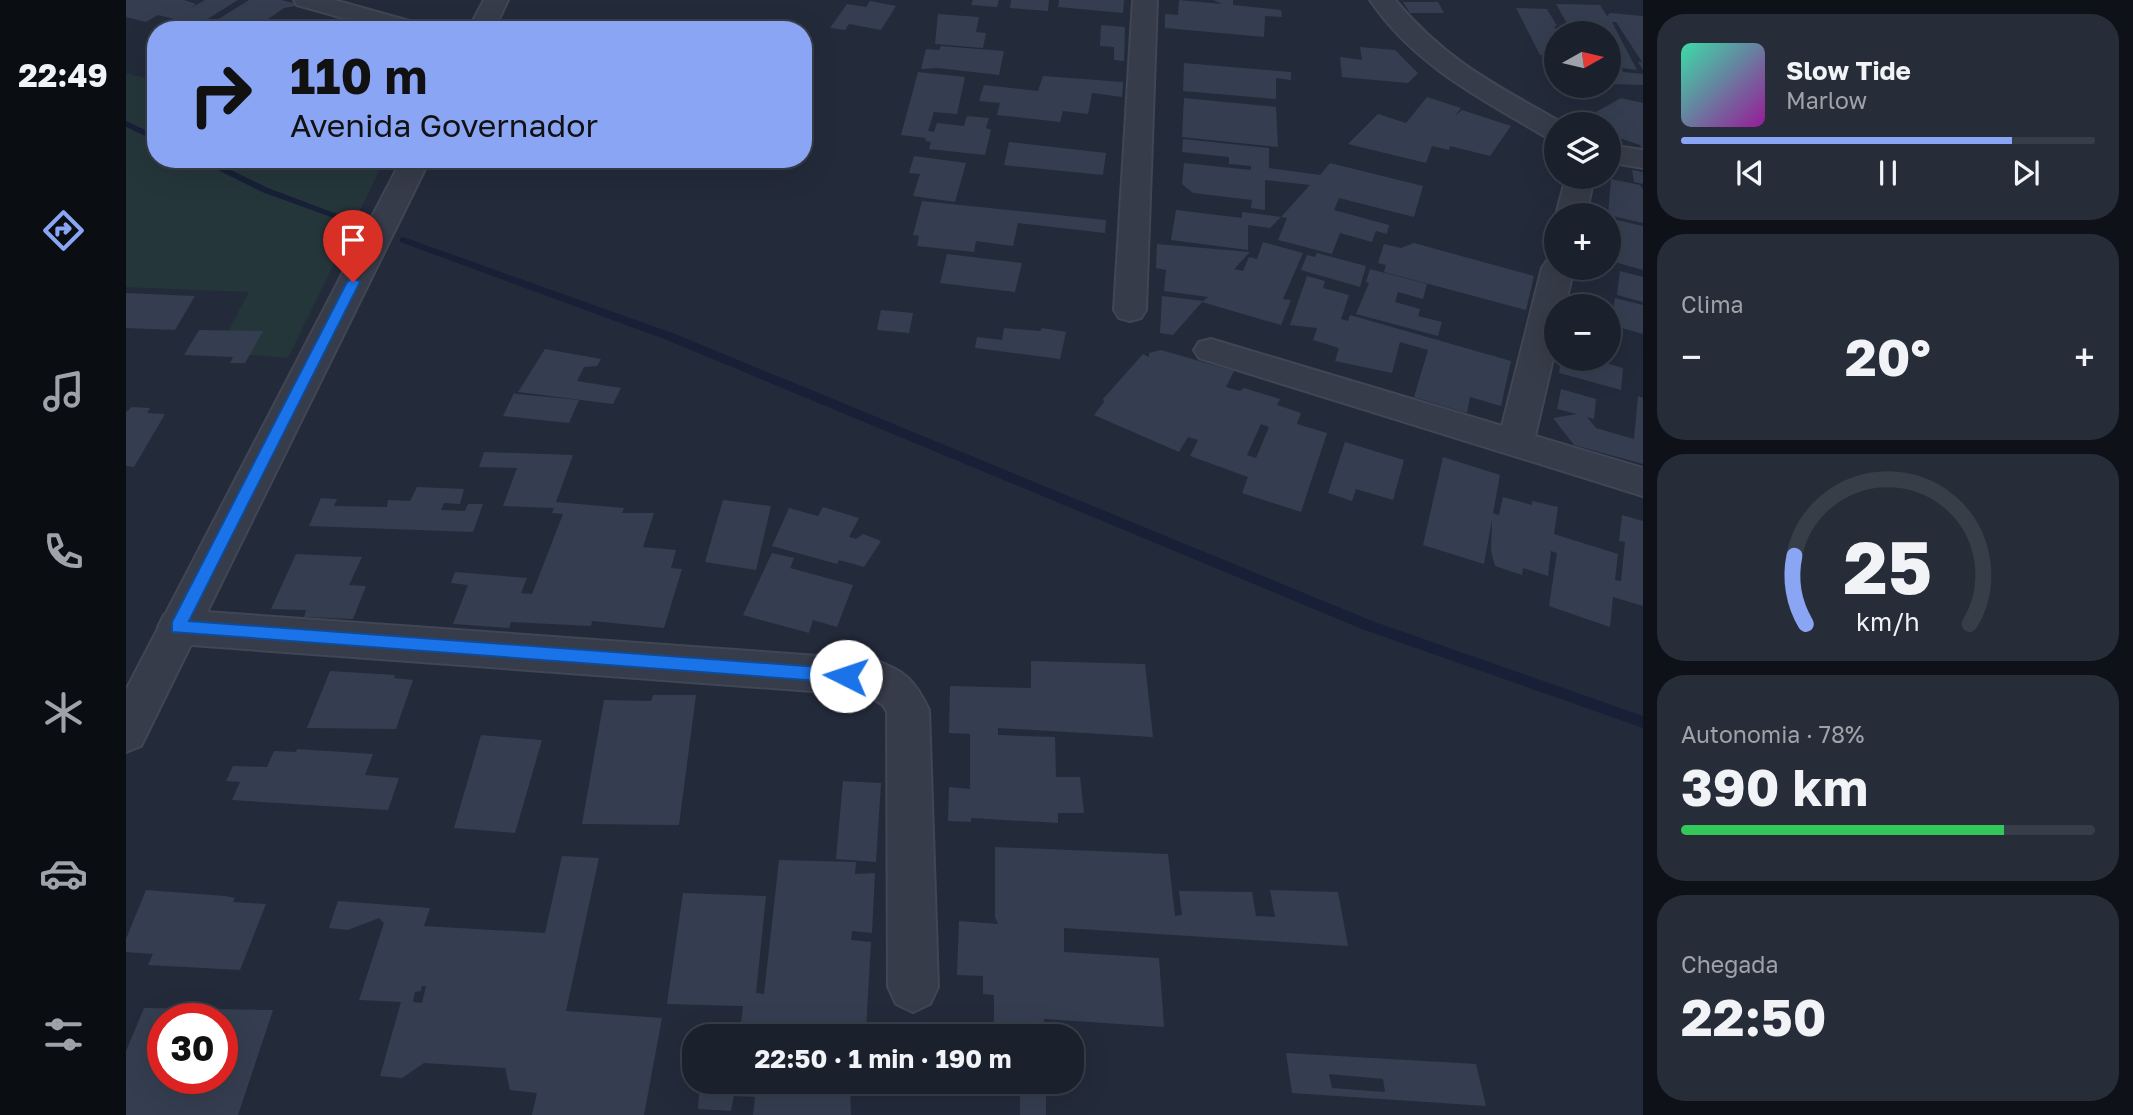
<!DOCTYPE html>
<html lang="pt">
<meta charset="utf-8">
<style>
:root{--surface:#1a202c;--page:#272d38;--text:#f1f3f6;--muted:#9fa3a9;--line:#383e48;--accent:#8aa5f4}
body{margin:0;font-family:"Golos Text",sans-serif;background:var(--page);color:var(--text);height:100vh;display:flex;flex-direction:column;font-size:26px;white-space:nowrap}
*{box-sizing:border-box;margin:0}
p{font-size:23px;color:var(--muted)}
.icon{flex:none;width:38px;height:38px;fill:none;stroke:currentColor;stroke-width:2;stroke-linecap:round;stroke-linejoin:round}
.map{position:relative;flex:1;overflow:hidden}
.drawer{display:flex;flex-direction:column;gap:14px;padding:14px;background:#0e1218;width:490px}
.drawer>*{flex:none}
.guide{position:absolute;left:21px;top:21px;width:665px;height:147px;border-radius:28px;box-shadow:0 7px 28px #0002,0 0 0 2px var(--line);background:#8aa5f4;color:#111;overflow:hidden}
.needle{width:46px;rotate:82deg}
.controls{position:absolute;left:1418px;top:21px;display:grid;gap:14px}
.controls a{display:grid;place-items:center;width:77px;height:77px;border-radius:50%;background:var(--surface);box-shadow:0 7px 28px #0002,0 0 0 2px var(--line);font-size:35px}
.speed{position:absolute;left:21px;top:1003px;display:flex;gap:14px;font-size:35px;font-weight:700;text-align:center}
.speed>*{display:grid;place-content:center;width:91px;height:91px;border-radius:50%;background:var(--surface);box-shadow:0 7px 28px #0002,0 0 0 2px var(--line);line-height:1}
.speed .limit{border:10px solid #d22;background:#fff;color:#111}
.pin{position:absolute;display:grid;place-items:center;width:60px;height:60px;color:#fff;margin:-72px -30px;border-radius:50% 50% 50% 0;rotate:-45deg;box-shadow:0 0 7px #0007}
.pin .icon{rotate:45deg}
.me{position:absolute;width:77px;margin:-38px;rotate:274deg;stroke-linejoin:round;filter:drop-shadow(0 0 5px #0008)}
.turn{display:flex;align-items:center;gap:24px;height:147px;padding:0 28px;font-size:32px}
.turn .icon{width:91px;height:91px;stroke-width:2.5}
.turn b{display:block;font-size:49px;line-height:60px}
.big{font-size:52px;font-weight:700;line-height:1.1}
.drawer .card{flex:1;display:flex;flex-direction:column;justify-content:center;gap:10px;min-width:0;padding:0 24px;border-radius:28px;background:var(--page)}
.drawer .dial{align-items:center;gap:0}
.dial svg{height:182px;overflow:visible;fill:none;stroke:var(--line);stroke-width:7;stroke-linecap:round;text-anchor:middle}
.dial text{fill:var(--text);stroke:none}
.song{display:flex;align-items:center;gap:21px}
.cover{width:84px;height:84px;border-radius:10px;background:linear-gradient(135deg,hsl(160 70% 55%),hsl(300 70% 35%))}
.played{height:7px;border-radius:4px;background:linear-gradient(90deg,var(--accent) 80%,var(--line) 80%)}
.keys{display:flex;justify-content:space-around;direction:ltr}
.heat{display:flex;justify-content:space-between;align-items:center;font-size:38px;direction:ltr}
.charge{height:10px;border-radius:5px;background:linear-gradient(90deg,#34c759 78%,var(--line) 0)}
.trip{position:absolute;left:556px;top:1024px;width:402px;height:70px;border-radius:28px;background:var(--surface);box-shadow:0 7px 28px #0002,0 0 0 2px var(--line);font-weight:700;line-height:70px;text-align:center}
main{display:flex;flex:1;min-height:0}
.tab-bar{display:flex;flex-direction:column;width:126px;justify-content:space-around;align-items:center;background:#0a0d12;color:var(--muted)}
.tab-bar .icon{width:49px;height:49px}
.tab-bar .active{color:var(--accent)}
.tab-bar b{font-size:32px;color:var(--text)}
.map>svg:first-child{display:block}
.green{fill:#25363b}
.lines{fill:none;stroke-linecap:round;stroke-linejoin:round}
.stream{fill:#172037;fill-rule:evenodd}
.building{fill:#353e50;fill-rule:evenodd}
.minor-casing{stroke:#404653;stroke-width:4}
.tertiary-casing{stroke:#404653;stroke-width:4}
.minor{fill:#373c4a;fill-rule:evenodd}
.tertiary{fill:#373c4a;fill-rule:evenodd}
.route{fill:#1a73e8;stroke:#114b97;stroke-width:2}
</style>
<main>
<nav class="tab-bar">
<b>22:49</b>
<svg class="icon active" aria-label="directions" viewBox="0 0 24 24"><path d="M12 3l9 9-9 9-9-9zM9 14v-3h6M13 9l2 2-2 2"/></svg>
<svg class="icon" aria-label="music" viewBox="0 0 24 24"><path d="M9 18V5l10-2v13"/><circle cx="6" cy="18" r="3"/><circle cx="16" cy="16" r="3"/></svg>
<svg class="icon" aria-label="phone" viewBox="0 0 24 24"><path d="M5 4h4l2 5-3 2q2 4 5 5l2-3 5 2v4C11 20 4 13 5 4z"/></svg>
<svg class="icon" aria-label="climate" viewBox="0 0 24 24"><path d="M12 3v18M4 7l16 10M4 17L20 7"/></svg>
<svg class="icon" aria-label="car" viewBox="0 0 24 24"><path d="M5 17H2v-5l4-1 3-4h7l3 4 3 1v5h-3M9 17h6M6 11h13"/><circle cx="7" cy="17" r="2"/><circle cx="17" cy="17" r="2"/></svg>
<svg class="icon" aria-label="filters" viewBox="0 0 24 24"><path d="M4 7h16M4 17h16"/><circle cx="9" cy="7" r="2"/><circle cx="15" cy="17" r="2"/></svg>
</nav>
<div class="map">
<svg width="1517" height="1115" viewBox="0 0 1517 1115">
<rect width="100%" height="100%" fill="#232a3a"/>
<path class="green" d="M0 73 30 81V159H259L162 358 91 352 123 292 0 287Z"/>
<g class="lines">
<path class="stream" d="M0 121 30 135V141L0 127Z
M70 159H82L142 188 235 223 233 225H227L136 192Z
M277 237 549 334 1246 621 1517 716V728L1236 629 541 340 274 242V238Z"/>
</g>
<path class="building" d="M0 0H58L70 4 65 8 79 0H112L72 25 32 15 20 22 0 17Z
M123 0H155L175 5 158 8 138 22 148 24 139 30H75Z
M847 0H873L871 7 845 5Z
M885 0H923L922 11 884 8Z
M933 0H998L997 13 932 7Z
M1053 0 1096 4 1087 0H1107V5L1155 10 1156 17 1139 16 1138 37 1039 28V14L1052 15Z
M744 1 770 6 755 30 723 24 719 30 704 28 721 4 740 7Z
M1277 2H1312L1318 13H1284Z
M1430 4 1474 5 1481 16 1484 13 1517 16V70L1512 62H1516L1490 22H1486L1511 70 1496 68 1497 72 1517 74V85L1482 84V33H1461L1443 27Z
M1390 8 1421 9 1431 26H1428L1432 33 1430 56 1414 55Z
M812 14 853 17 850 32 860 33 857 48 809 44Z
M177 21 190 24 210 30H165Z
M975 25 999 27 998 61 988 60V47L974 46Z
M815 46 878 51 873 75 812 68 795 69 800 49 813 50Z
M1234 47 1269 50 1292 73 1282 83 1216 77 1214 57 1236 60Z
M1058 63 1165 72V80L1150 78V99L1057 91Z
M792 72 839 77 831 114 808 112 802 131 808 132 811 123 838 126 841 116 863 118 860 128 865 130 859 155 803 149 805 142 799 141 800 138 775 135Z
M917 76 997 82 996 97 966 93 962 114 937 111 934 122 871 115 874 103 853 101 858 85 912 91Z
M1301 97 1335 108 1329 116 1336 110 1385 126 1364 156 1324 146 1323 150 1306 146 1300 163 1222 144 1252 114 1280 123Z
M1058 98 1150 107 1152 147 1056 137Z
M1495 98 1517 103V151L1514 145 1482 134V124H1470L1459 118Z
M1057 139 1143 148V168L1194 175 1204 163 1297 186 1288 217 1213 198 1208 210 1263 225 1261 234 1250 231 1246 242 1214 233 1206 254 1152 240 1161 218 1155 217 1184 185 1139 180V210L1125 208 1126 200 1067 193 1056 184 1058 163 1125 170V166L1103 164V157L1056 152Z
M883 142 980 153 977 175 878 165Z
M788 156 840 163 829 202 787 196 794 174 783 173Z
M1506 170 1517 172V184L1508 182Z
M1485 179 1514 185 1517 189V223L1482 215Z
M796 201 980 220 979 233 892 223 887 246 850 241 848 252 791 246 793 236 787 235Z
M1050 210 1116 218V212L1155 217 1144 228 1122 225V250L1045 240Z
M1491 220 1517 226V270L1485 261 1488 238 1482 236V222L1490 224Z
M1137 242 1177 253 1157 299 1165 300 1155 325 1076 302 1047 335 1034 333 1036 296 1077 301 1082 297 1038 291 1040 270 1030 268 1031 244 1124 252 1108 269 1117 271 1123 257 1131 259Z
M1288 243 1408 276 1400 310 1258 272 1260 265 1252 263 1258 244 1275 248Z
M1191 253 1240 266 1234 287 1175 270 1181 255 1189 257Z
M821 254 896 263 889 292 814 283Z
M1244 269 1301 284 1297 299 1272 292 1269 302 1294 309 1292 316 1316 322 1312 336 1230 314 1243 283 1240 282Z
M1494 271 1517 277V302L1491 295Z
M1181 276 1199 281 1197 288 1223 295 1215 319 1222 321 1224 315 1385 361 1375 406 1344 397 1341 413 1288 397 1302 350 1274 342 1266 373 1209 361 1213 348 1187 340 1191 328 1164 325Z
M0 293 69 296 49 330 0 328Z
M1489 298 1517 305V334L1485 325Z
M755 310 787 313 783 333 751 330Z
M878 328 914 331 916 328 940 332 934 359 849 348 851 337 876 340Z
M73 330 137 331 119 363H104L107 357 58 355Z
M419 349 475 359 471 366 458 367 451 381 495 388 487 404 392 392Z
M1035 350 1108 371 1100 387 1114 391 1118 388 1154 399 1151 405 1175 413 1171 424 1201 433 1175 512 1116 493 1122 477 1064 456 1072 440 1062 437 1053 452 968 415 978 402 977 399 1017 354 1023 357V353ZM1135 424 1143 427 1130 458 1121 455Z
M1435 359H1476V362L1497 368 1495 390 1433 373Z
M1435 389 1470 399 1468 419 1461 417 1470 428 1508 439 1512 396 1517 398V464L1448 445 1427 418 1451 414 1431 409Z
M388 393 390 394 453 400 443 423 377 416Z
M6 407 24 408 21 413 39 414 8 467 0 466V412Z
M1219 442 1278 460 1267 500 1230 489 1226 501 1202 493Z
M358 452 447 455 430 502 498 508 496 513H528L517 547 550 550 545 568 556 569 538 628 466 621 465 626 385 622 383 628 327 624 342 585 325 583 329 572 401 578 395 593 406 594 437 514 426 513 428 508 377 506 391 468 353 467Z
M1317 457 1374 475 1367 513 1373 515 1377 497 1406 505V501L1432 507 1428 534 1492 554 1489 580 1495 581 1499 542 1493 541 1496 515 1517 521V606L1487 597 1484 627 1423 606 1431 553 1425 551 1422 576 1397 568 1396 575 1369 566 1365 551 1366 520 1358 564 1297 545Z
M291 487 338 489 334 504 318 503 315 510 339 511 342 504H357L347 532 183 526 195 498 211 499 208 506 261 507 262 500 284 501Z
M597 500 645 506 630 570 579 562Z
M697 507 733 518 723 537 730 539 737 534 755 541 738 567 713 560 711 564 646 546 663 508 692 516Z
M646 553 668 558 664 568 727 585 711 627 687 620 683 633 617 615Z
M170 554 236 557 223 585 240 586 227 619 178 617 180 610 145 609Z
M905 661 1019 664 1027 737 872 728V735L929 737 930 777H954L958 813H932V823L845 818V822L822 821 823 787 844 789V734L823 733 824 686 905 688Z
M204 671 269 675 268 678 287 680 270 729 181 728Z
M527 695H570L553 825 456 824 478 700 525 701Z
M355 735 416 740 389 833 328 828Z
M171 749 247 754 239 775 273 778 262 810 106 800 114 782 100 781 107 766 141 767 148 751 170 752Z
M717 781 755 783 750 862 710 859Z
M869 847 1042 854 1049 916 1056 915 1053 891 1126 892 1130 916 1149 917 1144 890 1212 892 1222 946 938 928V952L1033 958 1038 1027 918 1019V1027L868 1026V995L857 994V976L831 975 833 921 872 924 869 917Z
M436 856 473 858 440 1011 536 1018 518 1115H406L411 1093 384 1090 379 1068 298 1063 276 1078 254 1076 275 1002 233 1000 258 923 253 918 222 930 203 928 212 901 304 908 298 926 419 933ZM296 986H300L296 1003 287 1002 289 992 295 991Z
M653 860 730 862 729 874 749 873 746 933 726 931 725 940 745 942 740 1029 615 1023 617 1006 541 1004 557 893 640 896 630 993 638 994Z
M20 890 99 896 109 898 107 902 140 904 114 970 22 965 27 954 0 952V939Z
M18 1008 147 1010 112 1115H0V1051ZM37 1018H96V1078H37Z
M581 1030 676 1034V1036H580Z
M1160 1053 1350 1064 1360 1106 1166 1093ZM1203 1074 1257 1079 1259 1092 1206 1088Z
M574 1082H724L725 1115H627L629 1097 608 1096 605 1111 572 1109Z
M894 1082H940V1092L920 1091V1115H894Z"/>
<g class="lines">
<defs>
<path id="minor" d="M168 0H208L298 25 301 30H260L171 5Z
M1007 0H1031L1020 310 1015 318 1004 321 993 318 988 310Z
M1244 0H1269C1321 62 1370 85 1438 124H1430V139L1420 137C1354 98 1288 65 1244 0Z
M1482 145 1517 150V168L1482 162Z
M1440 177H1468L1460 215H1430Z
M1430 258V268H1448L1439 306H1430V346L1409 436 1517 468V496L1073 358 1068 350 1073 342 1085 339 1376 426 1416 268 1421 261Z
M52 610 748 660C779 671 789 680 803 710L812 987 804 1004 787 1012 770 1004 762 987 761 712 757 705 741 695 52 644 38 639 32 627 38 615Z"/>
<path id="tertiary" d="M358 0H382L368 30H342Z
M276 159H304L15 746 0 752V690Z"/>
</defs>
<use href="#minor" class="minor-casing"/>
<use href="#tertiary" class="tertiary-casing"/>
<use href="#minor" class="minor"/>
<use href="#tertiary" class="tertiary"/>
</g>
<path class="route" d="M227 278 234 282 63 621 720 669 729 676 726 681 720 683 46 632V622L221 282Z"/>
</svg>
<div class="controls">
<a><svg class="needle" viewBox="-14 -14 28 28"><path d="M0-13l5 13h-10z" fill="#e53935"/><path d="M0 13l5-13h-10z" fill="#9fa3a9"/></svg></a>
<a><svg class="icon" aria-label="layers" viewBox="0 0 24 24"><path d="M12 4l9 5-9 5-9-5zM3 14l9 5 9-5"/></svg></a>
<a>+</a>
<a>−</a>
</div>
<div class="speed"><div class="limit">30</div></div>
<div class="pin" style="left:227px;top:282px;background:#d93025"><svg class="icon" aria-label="arrive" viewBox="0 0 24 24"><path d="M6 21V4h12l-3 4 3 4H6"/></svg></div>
<svg class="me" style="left:720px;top:676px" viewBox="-20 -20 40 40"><circle r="19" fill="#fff"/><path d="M0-13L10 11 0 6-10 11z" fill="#1a73e8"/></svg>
<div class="trip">22:50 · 1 min · 190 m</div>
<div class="guide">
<div class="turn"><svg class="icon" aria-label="right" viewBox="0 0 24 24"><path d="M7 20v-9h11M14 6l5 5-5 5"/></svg><div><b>110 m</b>Avenida Governador</div></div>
</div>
</div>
<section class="drawer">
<div class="card">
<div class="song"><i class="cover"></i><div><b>Slow Tide</b><p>Marlow</p></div></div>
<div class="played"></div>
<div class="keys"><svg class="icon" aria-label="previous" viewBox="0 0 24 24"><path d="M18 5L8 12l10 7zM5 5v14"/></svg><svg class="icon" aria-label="pause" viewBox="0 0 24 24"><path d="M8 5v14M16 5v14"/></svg><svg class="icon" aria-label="next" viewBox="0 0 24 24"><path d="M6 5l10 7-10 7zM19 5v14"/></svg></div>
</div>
<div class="card"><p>Clima</p>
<div class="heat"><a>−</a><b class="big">20°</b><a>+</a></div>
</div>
<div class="card dial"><svg viewBox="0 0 100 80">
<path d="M14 69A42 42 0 1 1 86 69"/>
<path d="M14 69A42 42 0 0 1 9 39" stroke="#8aa5f4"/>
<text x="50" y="56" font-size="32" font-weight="700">25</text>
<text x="50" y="72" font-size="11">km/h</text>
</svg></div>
<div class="card"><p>Autonomia · 78%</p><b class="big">390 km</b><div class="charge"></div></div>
<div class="card"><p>Chegada</p><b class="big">22:50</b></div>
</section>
</main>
